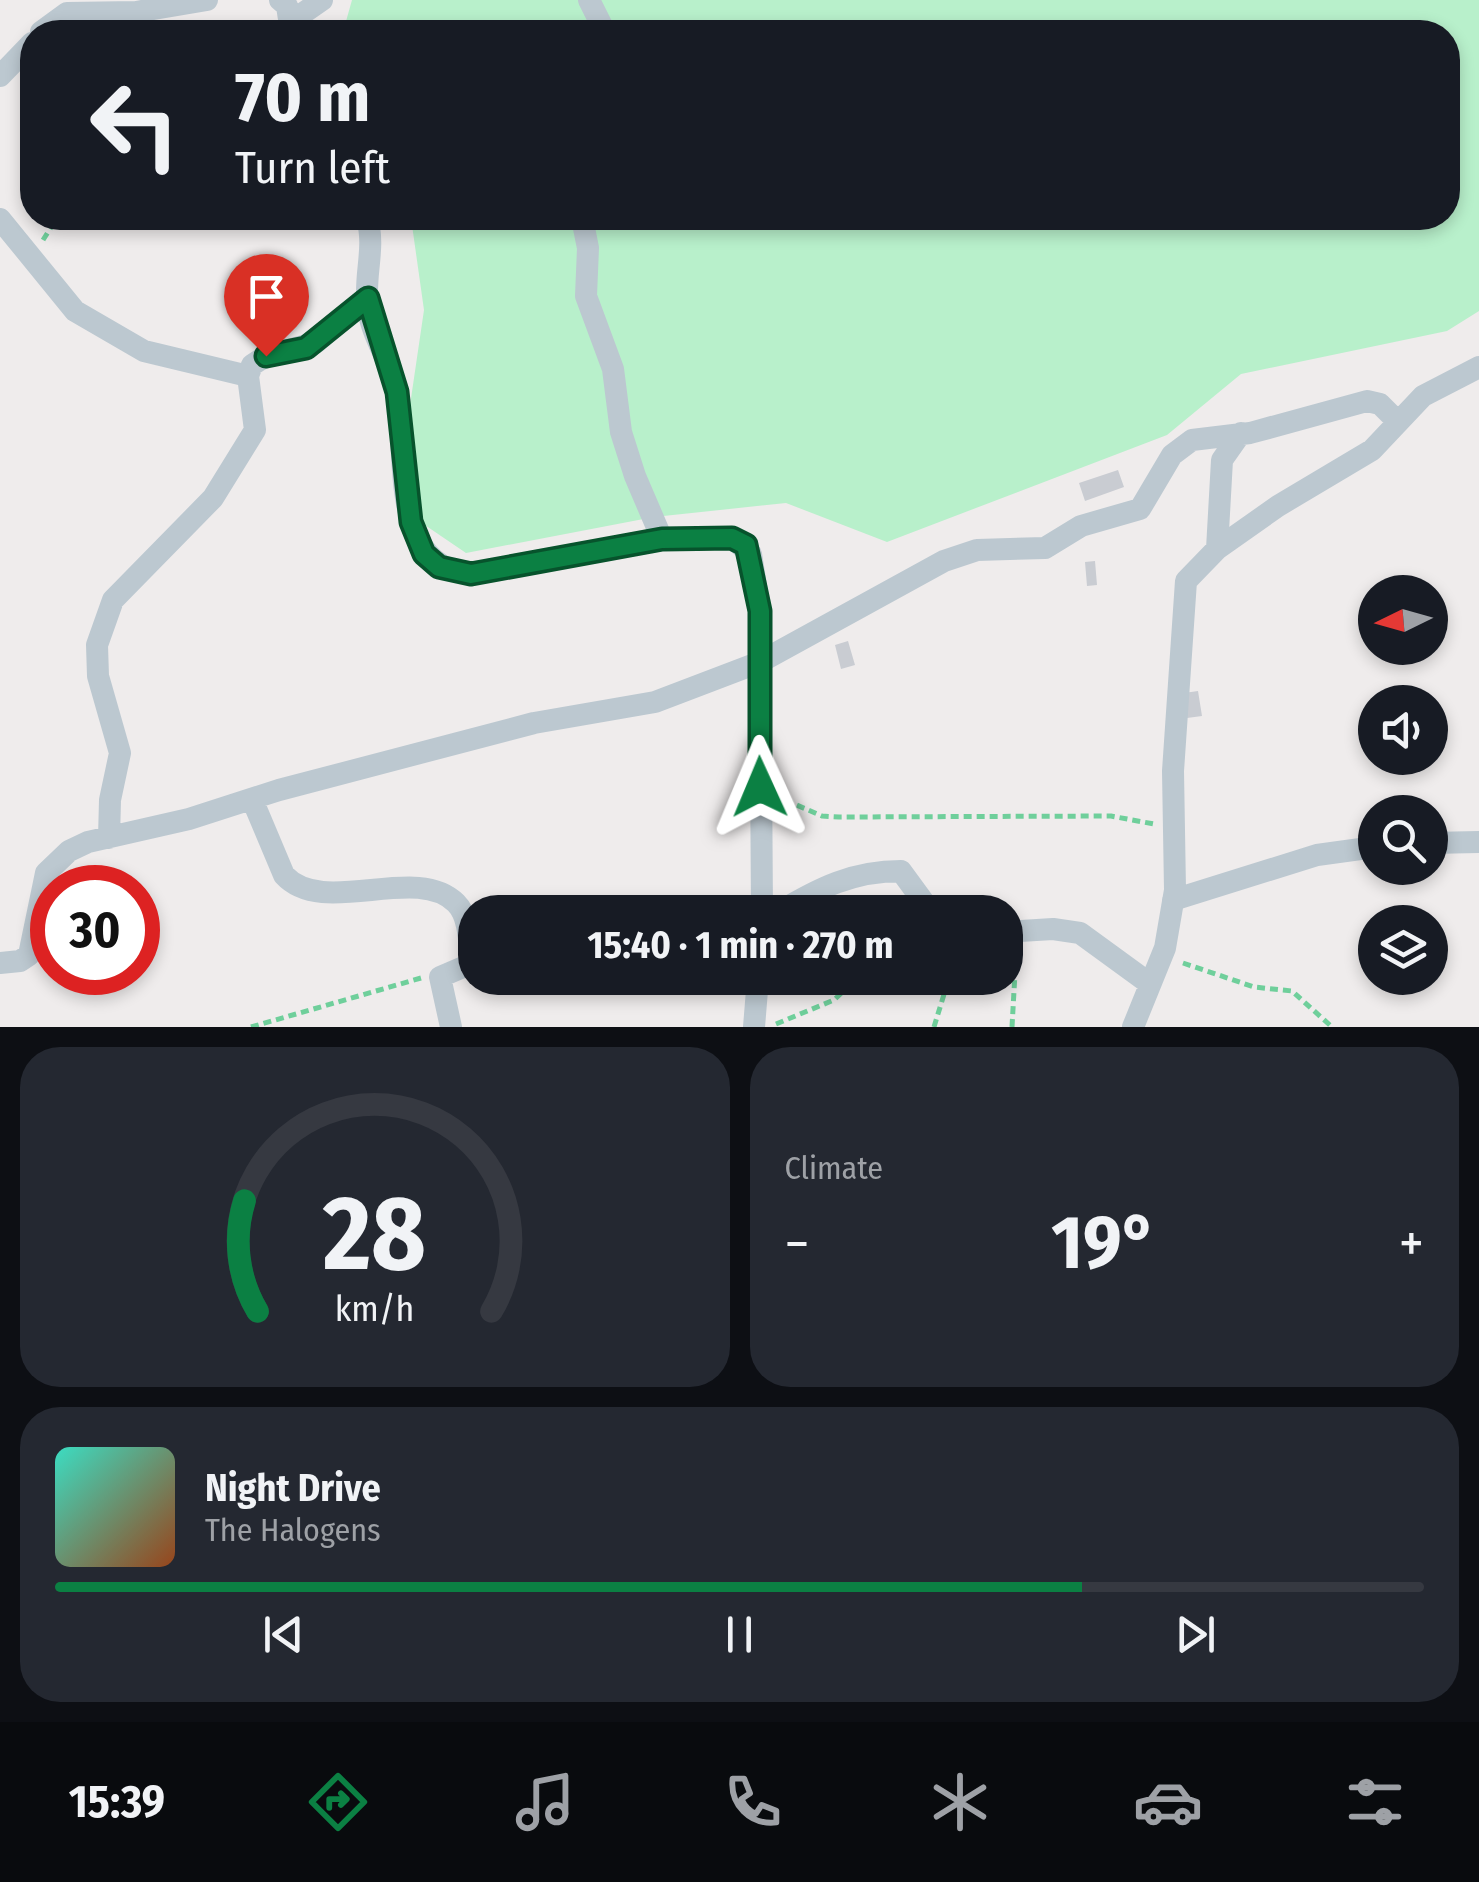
<!DOCTYPE html>
<meta charset="utf-8">
<style>
:root{--surface:#171b24;--page:#242831;--text:#f1f3f6;--muted:#9ea1a6;--line:#363941;--accent:#0b8043}
body{margin:0;font-family:"Fira Sans Condensed",sans-serif;background:var(--page);color:var(--text);height:100vh;display:flex;flex-direction:column;font-size:38px;white-space:nowrap}
*{box-sizing:border-box;margin:0}
p{font-size:32px;color:var(--muted)}
.icon{flex:none;width:55px;height:55px;fill:none;stroke:currentColor;stroke-width:2;stroke-linecap:round;stroke-linejoin:round}
.map{position:relative;height:1027px;overflow:hidden}
.drawer{display:flex;flex-direction:column;gap:20px;padding:20px;background:#0d0f14;flex:1}
.drawer>*{flex:none}
.banner{position:absolute;left:20px;top:20px;width:1440px;height:210px;border-radius:40px;box-shadow:0 5px 15px #0003;background:#171b24;color:var(--text);overflow:hidden}
.needle{width:65px;rotate:265deg}
.tools{position:absolute;left:1358px;top:575px;display:grid;gap:20px}
.tools a{display:grid;place-items:center;width:90px;height:90px;border-radius:50%;background:var(--surface);box-shadow:0 5px 15px #0003;font-size:50px}
.speed{position:absolute;left:30px;top:865px;display:flex;gap:20px;font-size:50px;font-weight:700;text-align:center}
.speed>*{display:grid;place-content:center;width:130px;height:130px;border-radius:50%;background:var(--surface);box-shadow:0 5px 15px #0003;line-height:1}
.speed .limit{border:15px solid #d22;background:#fff;color:#111}
.pin{position:absolute;display:grid;place-items:center;width:85px;height:85px;color:#fff;margin:-102px -42px;border-radius:50% 50% 50% 0;rotate:-45deg;box-shadow:0 0 10px #0007}
.pin .icon{rotate:45deg}
.me{position:absolute;width:110px;margin:-55px;rotate:359deg;stroke-linejoin:round;filter:drop-shadow(0 0 8px #0008)}
.turn{display:flex;align-items:center;gap:35px;height:210px;padding:0 50px;font-size:45px}
.turn .icon{width:130px;height:130px;stroke-width:2.5}
.turn b{display:block;font-size:70px;line-height:85px}
.big{font-size:75px;font-weight:700;line-height:1.1}
.drawer .tile{flex:1;display:flex;flex-direction:column;justify-content:center;gap:15px;min-width:0;padding:0 35px;border-radius:40px;background:var(--page)}
.drawer .dial{align-items:center;gap:0}
.dial svg{height:260px;overflow:visible;fill:none;stroke:var(--line);stroke-width:7;stroke-linecap:round;text-anchor:middle}
.dial text{fill:var(--text);stroke:none}
.song{display:flex;align-items:center;gap:30px}
.cover{width:120px;height:120px;border-radius:15px;background:linear-gradient(135deg,hsl(170 70% 55%),hsl(20 70% 35%))}
.played{height:10px;border-radius:5px;background:linear-gradient(90deg,var(--accent) 75%,var(--line) 75%)}
.keys{display:flex;justify-content:space-around;direction:ltr}
.heat{display:flex;justify-content:space-between;align-items:center;font-size:55px;direction:ltr}
.drawer .tiles{flex:1;display:grid;gap:20px;grid-template-columns:1fr 1fr}
.tile:last-child{grid-column:span 2}
.trip{position:absolute;left:458px;top:895px;width:565px;height:100px;border-radius:40px;background:var(--surface);box-shadow:0 5px 15px #0003;font-weight:700;line-height:100px;text-align:center}
.tabs{display:flex;height:160px;justify-content:space-around;align-items:center;background:#090b0e;color:var(--muted)}
.tabs .icon{width:70px;height:70px}
.tabs .on{color:var(--accent)}
.tabs b{font-size:45px;color:var(--text)}
.map>svg:first-child{display:block}
.green{fill:#b8f0cb}
.building{fill:#c9ccd2}
.lines{fill:none;stroke-linecap:round;stroke-linejoin:round}
.path{stroke:#6fcf9b;stroke-width:5;stroke-dasharray:8 5;stroke-linecap:butt}
.street{stroke:#bcc8d0;stroke-width:22}
.route-casing{stroke:#07532c;stroke-width:25}
.route{stroke:#0b8043;stroke-width:18}
</style>
<div class="map">
<svg width="1479" height="1027" viewBox="0 0 1479 1027">
<rect width="100%" height="100%" fill="#efecec"/>
<path class="green" d="M352 0H1479V311L1447 331 1241 374 1167 435 887 542 786 503 654 517 466 553 416 519 404 446 424 310 411 218H1448V32H343Z"/>
<path class="building" d="M1118 470 1124 487 1085 501 1079 483Z
M1095 561 1097 585 1087 586 1085 562Z
M848 641 855 665 841 669 835 645Z
M1198 691 1202 716 1187 718 1184 693Z"/>
<g class="lines">
<path class="path" d="M43 240 57 218
M785 800 822 816 839 817 1111 816 1154 824
M1183 963 1254 987 1292 991 1332 1027
M776 1024 834 1000 855 980 884 978
M251 1027 421 978
M934 1027 949 978
M1012 1027 1016 955"/>
<path class="street" d="M280 0 287 6 291 32
M589 0 605 32
M289 23 322 0
M41 32 67 13 136 12 207 0
M0 76 32 43
M367 218C376 249 363 277 368 309 372 336 390 361 396 388 409 450 386 566 471 574L662 539 732 538 751 554 760 611 762 912
M582 218 588 248 586 296 613 369 621 432 635 476 662 539
M0 219 75 311 144 351 248 376
M1217 549 1222 460 1241 433
M252 799 284 875C323 918 416 863 456 903 470 917 469 944 471 963
M109 838 110 800 120 753 98 676 97 645 113 600 213 498 255 430 248 376 252 365 266 356 315 343 368 298
M1430 843 1479 842
M1173 900 1317 855 1375 847
M779 912C819 888 853 871 901 871L931 912
M1005 932 1053 929 1080 933 1150 984
M0 963 20 961 29 955 46 873 69 851 88 842 189 819 279 790 534 723 655 702 760 662 944 561 977 550 1045 548 1081 526 1140 509 1172 455 1192 440 1250 433 1367 401 1380 404 1398 422
M451 1027 440 977 475 962
M754 1027 758 978
M1133 1027 1165 948 1175 890 1173 771 1186 581 1217 549 1278 506 1372 450 1423 396 1479 367"/>
</g>
<g class="lines">
<defs>
<path id="route" d="M266 356 306 348 368 298 397 392 411 522 424 554 439 567 471 574 662 539 732 538 746 545 760 611V787"/>
</defs>
<use href="#route" class="route-casing"/>
<use href="#route" class="route"/>
</g>
</svg>
<div class="tools">
<a><svg class="needle" viewBox="-14 -14 28 28"><path d="M0-13l5 13h-10z" fill="#e53935"/><path d="M0 13l5-13h-10z" fill="#9ea1a6"/></svg></a>
<a><svg class="icon" aria-label="sound" viewBox="0 0 24 24"><path d="M4 9h4l5-4v14l-5-4H4zM17 9q2 3 0 6"/></svg></a>
<a><svg class="icon" aria-label="search" viewBox="0 0 24 24"><circle cx="10" cy="10" r="6"/><path d="M15 15l6 6"/></svg></a>
<a><svg class="icon" aria-label="layers" viewBox="0 0 24 24"><path d="M12 4l9 5-9 5-9-5zM3 14l9 5 9-5"/></svg></a>
</div>
<div class="speed"><div class="limit">30</div></div>
<div class="pin" style="left:266px;top:356px;background:#d93025"><svg class="icon" aria-label="arrive" viewBox="0 0 24 24"><path d="M6 21V4h12l-3 4 3 4H6"/></svg></div>
<svg class="me" style="left:760px;top:787px" viewBox="-20 -20 40 40"><path d="M0-17L14 15 0 8-14 15z" fill="#0b8043" stroke="#fff" stroke-width="4"/></svg>
<div class="trip">15:40 · 1 min · 270 m</div>
<div class="banner">
<div class="turn"><svg class="icon" aria-label="left" viewBox="0 0 24 24"><path d="M17 20v-9H6M10 6l-5 5 5 5"/></svg><div><b>70 m</b>Turn left</div></div>
</div>
</div>
<section class="drawer">
<div class="tiles">
<div class="tile dial"><svg viewBox="0 0 100 80">
<path d="M14 69A42 42 0 1 1 86 69"/>
<path d="M14 69A42 42 0 0 1 10 35" stroke="#0b8043"/>
<text x="50" y="56" font-size="32" font-weight="700">28</text>
<text x="50" y="72" font-size="11">km/h</text>
</svg></div>
<div class="tile"><p>Climate</p>
<div class="heat"><a>−</a><b class="big">19°</b><a>+</a></div>
</div>
<div class="tile">
<div class="song"><i class="cover"></i><div><b>Night Drive</b><p>The Halogens</p></div></div>
<div class="played"></div>
<div class="keys"><svg class="icon" aria-label="previous" viewBox="0 0 24 24"><path d="M18 5L8 12l10 7zM5 5v14"/></svg><svg class="icon" aria-label="pause" viewBox="0 0 24 24"><path d="M8 5v14M16 5v14"/></svg><svg class="icon" aria-label="next" viewBox="0 0 24 24"><path d="M6 5l10 7-10 7zM19 5v14"/></svg></div>
</div>
</div>
</section>
<nav class="tabs">
<b>15:39</b>
<svg class="icon on" aria-label="directions" viewBox="0 0 24 24"><path d="M12 3l9 9-9 9-9-9zM9 14v-3h6M13 9l2 2-2 2"/></svg>
<svg class="icon" aria-label="music" viewBox="0 0 24 24"><path d="M9 18V5l10-2v13"/><circle cx="6" cy="18" r="3"/><circle cx="16" cy="16" r="3"/></svg>
<svg class="icon" aria-label="phone" viewBox="0 0 24 24"><path d="M5 4h4l2 5-3 2q2 4 5 5l2-3 5 2v4C11 20 4 13 5 4z"/></svg>
<svg class="icon" aria-label="climate" viewBox="0 0 24 24"><path d="M12 3v18M4 7l16 10M4 17L20 7"/></svg>
<svg class="icon" aria-label="car" viewBox="0 0 24 24"><path d="M5 17H2v-5l4-1 3-4h7l3 4 3 1v5h-3M9 17h6M6 11h13"/><circle cx="7" cy="17" r="2"/><circle cx="17" cy="17" r="2"/></svg>
<svg class="icon" aria-label="filters" viewBox="0 0 24 24"><path d="M4 7h16M4 17h16"/><circle cx="9" cy="7" r="2"/><circle cx="15" cy="17" r="2"/></svg>
</nav>
